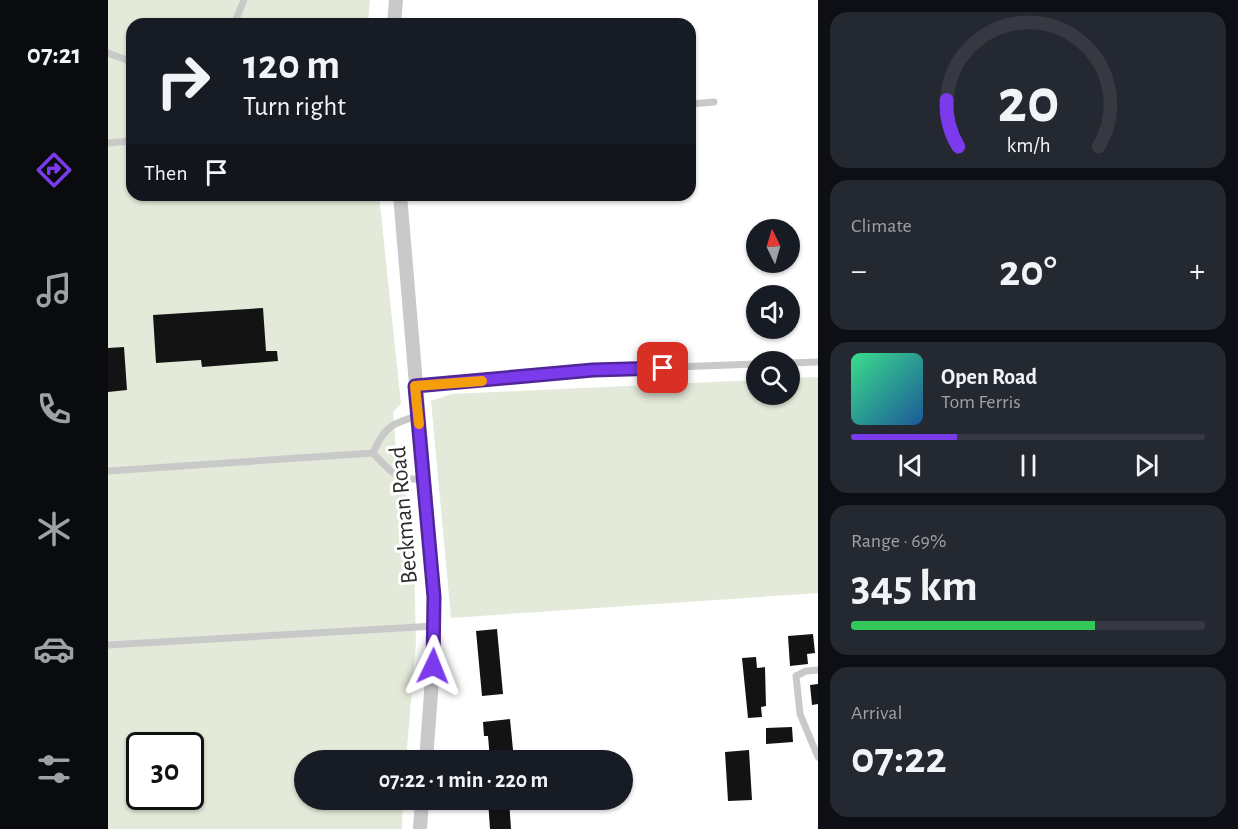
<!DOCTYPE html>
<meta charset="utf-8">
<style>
:root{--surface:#171b24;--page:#242831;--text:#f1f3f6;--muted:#9ea1a6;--line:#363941;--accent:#7c3aed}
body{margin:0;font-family:"Alegreya Sans",sans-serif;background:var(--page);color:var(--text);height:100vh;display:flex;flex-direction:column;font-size:22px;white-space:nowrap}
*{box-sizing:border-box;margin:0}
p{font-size:20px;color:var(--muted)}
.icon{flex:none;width:33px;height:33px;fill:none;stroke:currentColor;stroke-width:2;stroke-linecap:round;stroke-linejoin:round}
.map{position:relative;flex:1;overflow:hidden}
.panel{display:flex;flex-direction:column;gap:12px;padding:12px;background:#0d0f14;width:420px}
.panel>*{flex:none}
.guide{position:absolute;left:18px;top:18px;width:570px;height:183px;border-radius:18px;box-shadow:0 2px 4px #0004;background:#171b24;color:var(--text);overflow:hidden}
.needle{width:39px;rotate:355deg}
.tools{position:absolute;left:638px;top:219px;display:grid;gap:12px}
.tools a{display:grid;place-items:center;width:54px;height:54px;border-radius:50%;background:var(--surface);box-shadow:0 2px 4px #0004;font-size:30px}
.speed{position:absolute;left:18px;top:732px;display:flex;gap:12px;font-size:30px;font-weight:700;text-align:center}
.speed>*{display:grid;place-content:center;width:78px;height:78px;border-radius:50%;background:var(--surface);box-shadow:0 2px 4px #0004;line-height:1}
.speed .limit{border:3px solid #111;border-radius:9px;background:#fff;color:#111}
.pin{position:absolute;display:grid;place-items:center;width:51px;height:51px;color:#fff;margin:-26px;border-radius:12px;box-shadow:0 3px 9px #0006}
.me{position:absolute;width:66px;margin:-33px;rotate:2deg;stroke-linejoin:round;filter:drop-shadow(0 0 4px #0008)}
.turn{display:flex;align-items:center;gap:21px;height:126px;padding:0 18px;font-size:27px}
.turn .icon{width:78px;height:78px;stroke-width:2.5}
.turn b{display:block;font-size:42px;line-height:51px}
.then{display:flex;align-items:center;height:57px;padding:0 18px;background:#0003;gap:12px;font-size:22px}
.big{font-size:45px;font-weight:700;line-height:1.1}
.panel .widget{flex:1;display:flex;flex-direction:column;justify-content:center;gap:9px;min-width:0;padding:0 21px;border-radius:18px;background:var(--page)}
.panel .dial{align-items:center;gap:0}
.dial svg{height:156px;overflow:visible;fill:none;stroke:var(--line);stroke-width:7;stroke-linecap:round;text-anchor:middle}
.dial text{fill:var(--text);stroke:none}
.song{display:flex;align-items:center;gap:18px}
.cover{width:72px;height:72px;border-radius:9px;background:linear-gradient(135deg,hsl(150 70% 55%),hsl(210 70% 35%))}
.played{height:6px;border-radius:3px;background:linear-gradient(90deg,var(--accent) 30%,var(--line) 30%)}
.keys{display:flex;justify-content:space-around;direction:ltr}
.heat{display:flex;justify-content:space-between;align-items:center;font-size:33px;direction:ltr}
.charge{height:9px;border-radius:4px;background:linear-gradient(90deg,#34c759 69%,var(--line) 0)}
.trip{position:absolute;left:186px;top:750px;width:339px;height:60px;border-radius:30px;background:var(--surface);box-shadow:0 2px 4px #0004;font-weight:700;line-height:60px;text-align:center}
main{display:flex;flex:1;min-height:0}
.menu{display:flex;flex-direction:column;width:108px;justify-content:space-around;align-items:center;background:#090b0e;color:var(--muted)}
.menu .icon{width:42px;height:42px}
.menu .current{color:var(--accent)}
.menu b{font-size:27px;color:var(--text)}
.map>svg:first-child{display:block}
.green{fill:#e4ead9;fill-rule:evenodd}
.building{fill:#131313}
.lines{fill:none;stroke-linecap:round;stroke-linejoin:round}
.lane{stroke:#c9c9c9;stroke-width:7}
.street{stroke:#c9c9c9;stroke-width:14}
.route-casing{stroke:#51269a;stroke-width:15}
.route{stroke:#7c3aed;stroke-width:10}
.slow{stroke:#f59e0b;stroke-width:10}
.labels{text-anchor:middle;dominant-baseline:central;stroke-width:6;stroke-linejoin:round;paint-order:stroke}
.street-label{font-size:24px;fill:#2c2c2c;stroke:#fff}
</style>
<main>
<nav class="menu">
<b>07:21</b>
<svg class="icon current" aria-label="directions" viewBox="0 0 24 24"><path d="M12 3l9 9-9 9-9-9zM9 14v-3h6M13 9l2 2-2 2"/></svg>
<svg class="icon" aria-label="music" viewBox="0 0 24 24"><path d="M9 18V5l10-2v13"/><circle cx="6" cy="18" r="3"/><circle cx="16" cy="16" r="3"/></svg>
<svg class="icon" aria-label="phone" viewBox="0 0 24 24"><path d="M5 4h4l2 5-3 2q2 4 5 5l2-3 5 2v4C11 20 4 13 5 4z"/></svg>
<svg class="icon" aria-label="climate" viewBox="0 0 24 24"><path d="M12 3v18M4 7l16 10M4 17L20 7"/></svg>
<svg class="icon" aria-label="car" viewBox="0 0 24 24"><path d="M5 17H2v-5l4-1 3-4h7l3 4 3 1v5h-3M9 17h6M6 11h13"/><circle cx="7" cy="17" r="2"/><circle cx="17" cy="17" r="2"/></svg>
<svg class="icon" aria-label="filters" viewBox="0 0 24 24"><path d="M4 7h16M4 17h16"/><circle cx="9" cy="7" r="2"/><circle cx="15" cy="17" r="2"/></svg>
</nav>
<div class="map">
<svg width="710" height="829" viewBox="0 0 710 829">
<rect width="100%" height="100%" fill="#fff"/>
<path class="green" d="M0 0H262L260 24H24V195H271L293 404 285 412 291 489 300 497 306 561 308 642 298 760H196V800H295L294 829H0ZM32 746H82V796H32Z
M710 377V593L343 618 323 401 344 394 648 380V394H681V378Z"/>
<path class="building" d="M155 308 158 351H169L170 361 94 367 93 360 48 363 45 315Z
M16 347 19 390 0 392V348Z
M389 629 395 694 374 696 368 631Z
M705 634 707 653 699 654 700 664 682 666 680 636Z
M648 657 649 668 657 667 658 706 653 707 654 717 640 718 634 658Z
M710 684V704L704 705 702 685Z
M402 719 406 760H382L380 736H376L375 722Z
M684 727 685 742 658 744V728Z
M641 750 644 800 620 801 617 752Z
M380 800H401L403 829H382Z"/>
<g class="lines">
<path class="lane" d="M126 24 136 0
M0 53 24 62
M582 104 606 102
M0 143 24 141
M681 363 710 362
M307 386 485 370 648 364
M265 453C276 427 284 423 310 416
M265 453C283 473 288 479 316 480
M0 471 265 453
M0 645 327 626
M710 670 698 671 688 676 692 714 710 757"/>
<path class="street" d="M286 24 288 0
M292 195 326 597 325 666 318 760
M312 829 314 800"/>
</g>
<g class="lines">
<defs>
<path id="route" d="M325 666 326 597 307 386 485 370 555 368"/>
</defs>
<use href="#route" class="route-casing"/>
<use href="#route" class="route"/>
<path class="slow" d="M311 424 307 386 374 381"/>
</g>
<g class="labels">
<g class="street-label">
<text transform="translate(296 515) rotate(-95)">Beckman Road</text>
</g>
</g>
</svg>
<div class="tools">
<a><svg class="needle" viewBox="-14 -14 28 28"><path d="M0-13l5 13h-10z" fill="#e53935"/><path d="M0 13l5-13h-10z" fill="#9ea1a6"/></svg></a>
<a><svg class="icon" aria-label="sound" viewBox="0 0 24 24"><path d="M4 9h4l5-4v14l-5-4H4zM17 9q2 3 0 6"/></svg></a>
<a><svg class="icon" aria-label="search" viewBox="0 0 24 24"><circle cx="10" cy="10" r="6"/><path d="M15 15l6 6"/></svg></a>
</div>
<div class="speed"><div class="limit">30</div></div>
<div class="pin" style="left:555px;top:368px;background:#d93025"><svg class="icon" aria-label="arrive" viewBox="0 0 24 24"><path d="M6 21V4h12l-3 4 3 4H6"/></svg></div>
<svg class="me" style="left:325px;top:666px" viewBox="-20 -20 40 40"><path d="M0-17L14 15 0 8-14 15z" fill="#7c3aed" stroke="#fff" stroke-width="4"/></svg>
<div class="trip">07:22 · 1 min · 220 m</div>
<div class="guide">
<div class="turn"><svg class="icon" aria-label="right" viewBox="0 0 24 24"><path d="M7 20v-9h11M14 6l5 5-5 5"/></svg><div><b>120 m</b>Turn right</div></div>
<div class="then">Then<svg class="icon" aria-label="arrive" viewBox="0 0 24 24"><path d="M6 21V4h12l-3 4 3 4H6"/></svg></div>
</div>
</div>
<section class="panel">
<div class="widget dial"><svg viewBox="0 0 100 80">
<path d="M14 69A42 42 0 1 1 86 69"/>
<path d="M14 69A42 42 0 0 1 8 45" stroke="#7c3aed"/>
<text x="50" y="56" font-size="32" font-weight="700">20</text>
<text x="50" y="72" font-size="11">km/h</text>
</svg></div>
<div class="widget"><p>Climate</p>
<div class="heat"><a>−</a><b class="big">20°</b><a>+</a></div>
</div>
<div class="widget">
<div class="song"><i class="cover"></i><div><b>Open Road</b><p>Tom Ferris</p></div></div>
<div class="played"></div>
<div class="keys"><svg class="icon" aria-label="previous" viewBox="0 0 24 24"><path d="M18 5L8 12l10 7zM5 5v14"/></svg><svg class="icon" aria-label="pause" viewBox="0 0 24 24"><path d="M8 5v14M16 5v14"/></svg><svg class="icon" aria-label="next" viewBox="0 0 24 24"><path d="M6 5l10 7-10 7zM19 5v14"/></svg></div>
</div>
<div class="widget"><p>Range · 69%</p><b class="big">345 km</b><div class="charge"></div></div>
<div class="widget"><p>Arrival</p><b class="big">07:22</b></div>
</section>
</main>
